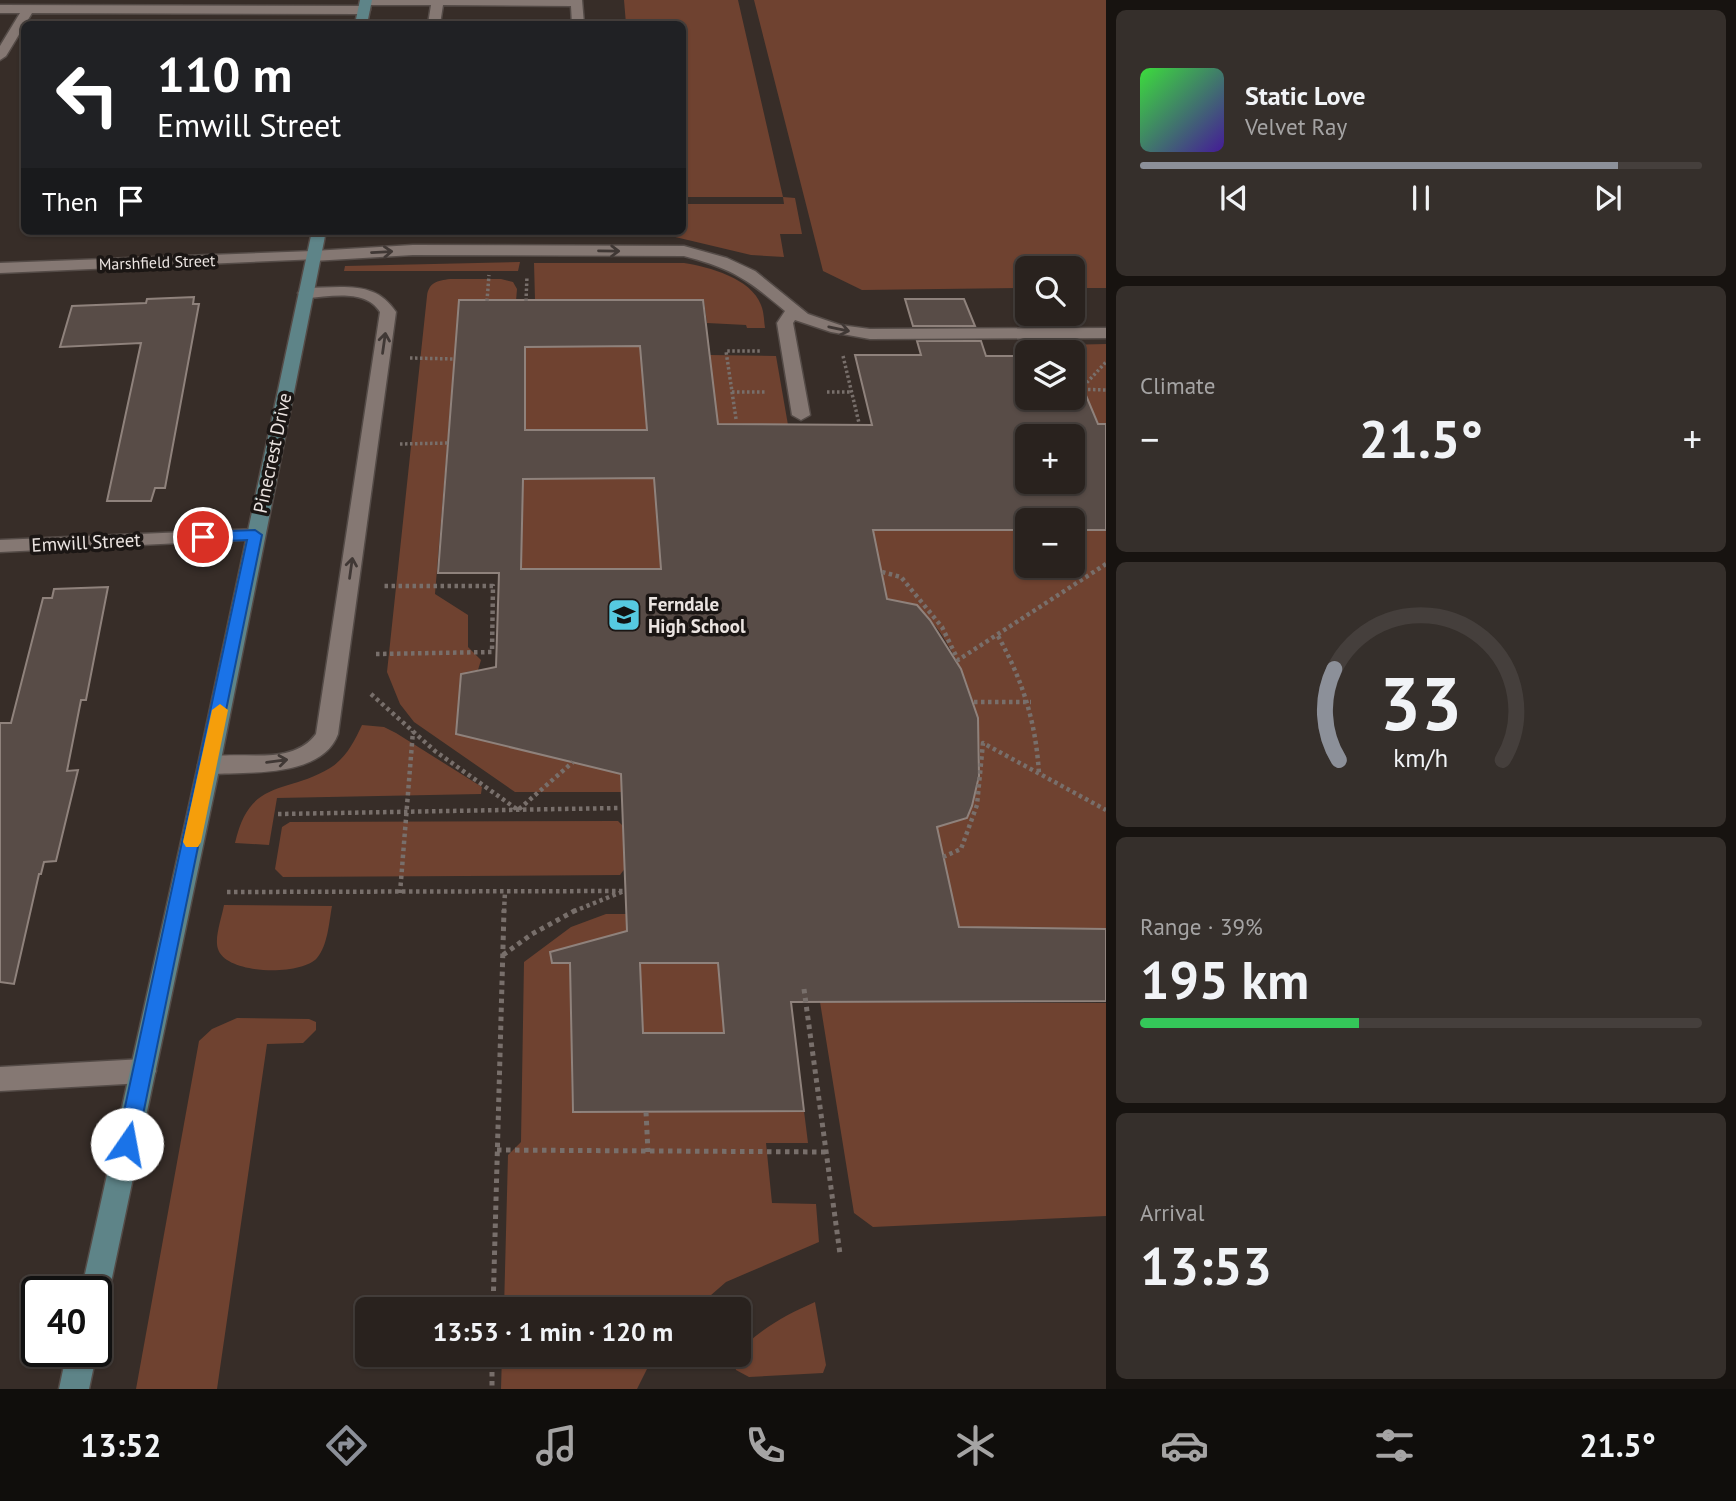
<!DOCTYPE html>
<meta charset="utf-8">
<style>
:root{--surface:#29221e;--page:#352f2b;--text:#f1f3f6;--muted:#a5a4a4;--line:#453f3c;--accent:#8c9099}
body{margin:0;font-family:"PT Sans",sans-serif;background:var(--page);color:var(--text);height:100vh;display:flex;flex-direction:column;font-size:26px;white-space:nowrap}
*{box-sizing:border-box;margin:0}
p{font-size:23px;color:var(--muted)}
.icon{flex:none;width:38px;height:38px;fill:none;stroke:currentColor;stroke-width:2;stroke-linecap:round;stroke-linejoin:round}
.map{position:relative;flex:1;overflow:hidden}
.sheet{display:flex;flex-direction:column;gap:10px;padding:10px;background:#171310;width:630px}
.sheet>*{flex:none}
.guide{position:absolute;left:21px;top:21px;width:665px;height:214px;border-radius:10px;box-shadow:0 2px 5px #0004,0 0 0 2px var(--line);background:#202124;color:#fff;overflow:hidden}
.tools{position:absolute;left:1015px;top:256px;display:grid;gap:14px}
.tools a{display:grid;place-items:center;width:70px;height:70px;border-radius:10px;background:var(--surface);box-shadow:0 2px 5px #0004,0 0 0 2px var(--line);font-size:35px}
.speed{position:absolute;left:21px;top:1276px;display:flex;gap:14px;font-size:35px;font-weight:700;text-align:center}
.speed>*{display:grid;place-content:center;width:91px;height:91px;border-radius:50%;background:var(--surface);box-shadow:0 2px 5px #0004,0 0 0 2px var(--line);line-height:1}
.speed .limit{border:4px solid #111;border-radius:10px;background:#fff;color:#111}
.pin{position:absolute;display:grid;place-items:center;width:60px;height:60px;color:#fff;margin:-30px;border:4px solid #fff;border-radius:50%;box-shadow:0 2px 7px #0007}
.me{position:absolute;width:77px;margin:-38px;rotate:12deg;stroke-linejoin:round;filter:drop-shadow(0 0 5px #0008)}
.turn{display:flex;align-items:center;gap:24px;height:147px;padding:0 21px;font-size:32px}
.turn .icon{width:91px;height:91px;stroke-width:2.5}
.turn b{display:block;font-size:49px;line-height:60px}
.then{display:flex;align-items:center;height:66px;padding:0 21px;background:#0003;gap:14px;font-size:26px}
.big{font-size:52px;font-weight:600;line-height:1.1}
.sheet .card{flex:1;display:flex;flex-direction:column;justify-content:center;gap:10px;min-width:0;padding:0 24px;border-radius:10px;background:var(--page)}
.sheet .dial{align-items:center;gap:0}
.dial svg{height:182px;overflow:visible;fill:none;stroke:var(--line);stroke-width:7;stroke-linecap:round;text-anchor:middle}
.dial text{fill:var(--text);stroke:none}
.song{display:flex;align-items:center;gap:21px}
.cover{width:84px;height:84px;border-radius:10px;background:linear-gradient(135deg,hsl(120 70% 55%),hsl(260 70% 35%))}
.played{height:7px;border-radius:4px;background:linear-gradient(90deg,var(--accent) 85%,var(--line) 85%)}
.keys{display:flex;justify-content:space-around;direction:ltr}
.heat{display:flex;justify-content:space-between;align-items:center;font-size:38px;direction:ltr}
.charge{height:10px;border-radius:5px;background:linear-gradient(90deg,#34c759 39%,var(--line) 0)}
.trip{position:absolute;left:355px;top:1297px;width:396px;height:70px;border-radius:10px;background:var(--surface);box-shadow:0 2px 5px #0004,0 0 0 2px var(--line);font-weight:600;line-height:70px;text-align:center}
.menu{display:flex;height:112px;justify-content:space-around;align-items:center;background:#100e0c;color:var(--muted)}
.menu .icon{width:49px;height:49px}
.menu .selected{color:var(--accent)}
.menu b{font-size:32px;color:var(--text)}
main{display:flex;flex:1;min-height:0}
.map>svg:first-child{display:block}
.green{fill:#6f4230}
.building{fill:#584c47;stroke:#8f827c;stroke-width:2;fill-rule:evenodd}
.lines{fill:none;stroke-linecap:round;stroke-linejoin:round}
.lane-casing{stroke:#544b47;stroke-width:3}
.street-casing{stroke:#544b47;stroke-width:3}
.secondary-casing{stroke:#544b47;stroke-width:3}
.path-far2{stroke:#786f6b;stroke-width:3.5;stroke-dasharray:2.5 2.5;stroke-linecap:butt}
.path-far1{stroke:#786f6b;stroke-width:4.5;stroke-dasharray:3.5 3.5;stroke-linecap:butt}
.path{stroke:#786f6b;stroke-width:5;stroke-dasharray:4.5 4.5;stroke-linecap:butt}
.lane{fill:#857873;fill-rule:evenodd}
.street{fill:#857873;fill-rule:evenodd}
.secondary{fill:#5e8488;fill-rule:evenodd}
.oneway{stroke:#403835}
.route{fill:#1a73e8;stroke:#114b97;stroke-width:2}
.slow{fill:#f59e0b}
.labels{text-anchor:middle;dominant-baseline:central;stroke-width:7;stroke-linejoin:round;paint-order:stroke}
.far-street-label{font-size:16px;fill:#ebe4e1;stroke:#1b1614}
.street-label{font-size:19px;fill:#ebe4e1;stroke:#1b1614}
.poi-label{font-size:19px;font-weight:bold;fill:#ebe4e1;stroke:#1b1614;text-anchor:start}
</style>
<main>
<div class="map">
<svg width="1106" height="1389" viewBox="0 0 1106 1389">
<rect width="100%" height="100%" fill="#372d28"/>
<path class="green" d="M624 0H738L783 197 795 198 802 234H780L784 257 751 255 650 231H682L683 204H784L783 197H683L682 24H626Z
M754 0H1106V288H1073V268H1027V288L862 290 823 271Z
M520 262 518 271H344L345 266Z
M534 263H684C709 267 751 278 761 305 764 312 764 321 765 328H747L746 325 707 323 704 301 535 300Z
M450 279H501L513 282 517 289 516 301H459L435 594 468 615V647L481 660 478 670 466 672 460 680 458 731 622 774 621 792H515L414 722 400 704 387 672 427 296C429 282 437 281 450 279Z
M1106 344V424H1099L1073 368V352H1065L1062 345Z
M640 346 647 430H525V347Z
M709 355 776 356 788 425H718Z
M654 478 661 569H521L523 479Z
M861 530H1027V565H1073V530H1106V929L943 927 937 827 967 818C989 763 981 703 952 652 946 642 939 628 930 621 919 611 900 606 887 599Z
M362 725 384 727 396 733 482 787 481 794 277 798 269 845 235 843C250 777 286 795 330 768 346 758 354 742 362 725Z
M618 821 625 828 626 867 620 875 283 877 275 869 282 827 290 822Z
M224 905 332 906C329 922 328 945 317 958 302 976 226 975 218 949 214 938 222 917 224 905Z
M606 914H627V931L570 947 572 1112 804 1111 808 1143H766L772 1203 816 1204 819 1242 726 1282 695 1309H504L508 1155 521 1142 524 962 571 927Z
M640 963H718L724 1033H643Z
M820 1002 1106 1003V1216L873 1227 854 1213Z
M237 1018 309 1019 316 1022V1030L303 1043 267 1044 217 1389H136L199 1041 212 1029Z
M815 1302 826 1365 823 1373 749 1377 736 1370 733 1359C753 1333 783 1316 815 1302Z
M502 1355V1354L654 1355 637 1389H501Z"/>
<path class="building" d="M194 297 193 304H199L165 488H155L151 501H107L141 343 60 347 72 306 146 303 147 299Z
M905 299H964L975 326H913Z
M459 300H703L718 424 872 425 855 355H921L917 341H981L986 356H1027V397H1073V393H1085L1098 424H1106V530H1073V520H1027V530H873L887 599 917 605 930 620 961 669 978 718 979 776 972 806 967 818 937 827 959 927 1106 929V1001L791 1002 804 1111 573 1112 570 963H552L550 952 627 931 621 774 456 734 461 674 496 667 499 573H438ZM640 346 647 430H525V347ZM1027 436H1073V481H1027ZM654 478 661 569H521L523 479ZM640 963H718L724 1033H643Z
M108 587 86 700H81L67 771 78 770 56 861 44 862 41 874H39L14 984 0 982V723H11L43 598H52L54 589Z"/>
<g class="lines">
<defs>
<path id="lane" d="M361 0H582L584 24H572L571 6 443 5 440 24H428L431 5H366Z
M413 245 684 246 727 258 755 271 808 314 840 325 870 329 1106 328V338L870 339 831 332 795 320 793 323 810 415 801 420 792 415 777 323 785 311C747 279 733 269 684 256L413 255 313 261 305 256 313 251Z
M340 287C365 287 382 291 396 312L338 734C322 778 247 772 209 774L201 771 198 765 201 759C237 748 290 769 316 734L380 312C365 288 330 297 306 298L298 293 306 288Z"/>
<path id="street" d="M0 5 364 6 370 10 364 14 32 13 6 56 0 60V46L20 13H0Z
M313 251 318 253 321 256 318 259 0 273V263Z
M255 529 262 531 264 535 262 539 0 552V540Z
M143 1059 152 1063 156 1071 152 1079 143 1083 0 1091V1067Z"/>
<path id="secondary" d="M360 0H372L367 24H355Z
M312 231H326L220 765 109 1292 105 1302 96 1306V1292H81L198 765Z
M96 1350 97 1351 89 1389H59L67 1351Z"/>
</defs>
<use href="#lane" class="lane-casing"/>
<use href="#street" class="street-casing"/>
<use href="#secondary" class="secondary-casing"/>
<path class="path-far2" d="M487 301 489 275
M526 301 527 276
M843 356 859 423
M410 358 455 359
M1073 389 1106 390
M1080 390 1106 362
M732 392H766
M827 392H851
M736 419 726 351H761
M400 444 449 443"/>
<path class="path-far1" d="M882 572 901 577 942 627 958 660 1106 564
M998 636C1023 681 1036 723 1039 774
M376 654 492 652 493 586H384
M371 694 435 751 518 810 573 762
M974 702H1031
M278 814 618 808
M943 857 961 849 977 805 983 743 1106 810
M227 892 624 891 572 912
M400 893 413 731
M504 912 505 892"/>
<path class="path" d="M503 955 532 934 576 910
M804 989 840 1254
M646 1112 648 1152
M497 1150 826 1152
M493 1309 504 910
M492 1354V1389"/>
<use href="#lane" class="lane"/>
<use href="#street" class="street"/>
<use href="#secondary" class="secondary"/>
</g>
<defs><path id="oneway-shaft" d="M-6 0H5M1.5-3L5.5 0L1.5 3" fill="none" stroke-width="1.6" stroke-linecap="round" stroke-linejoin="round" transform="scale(1.75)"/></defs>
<g class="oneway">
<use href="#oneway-shaft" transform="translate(609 251) rotate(1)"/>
<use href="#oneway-shaft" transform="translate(382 252) rotate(-3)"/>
<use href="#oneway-shaft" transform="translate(839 329) rotate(12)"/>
<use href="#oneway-shaft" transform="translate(384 343) rotate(-82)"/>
<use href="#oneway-shaft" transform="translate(351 568) rotate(-82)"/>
<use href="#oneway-shaft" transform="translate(277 761) rotate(-7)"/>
</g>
<path class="route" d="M255 530 262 535 137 1144 134 1151 127 1154 120 1151 117 1144 247 540 203 542 196 537 203 532Z"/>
<path class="slow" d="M220 704 228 710 201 842 198 847H186L183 842 212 710Z"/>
<defs>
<symbol id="school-square" viewBox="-11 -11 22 22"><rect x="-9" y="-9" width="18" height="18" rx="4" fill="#56c9e0" stroke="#1b1614"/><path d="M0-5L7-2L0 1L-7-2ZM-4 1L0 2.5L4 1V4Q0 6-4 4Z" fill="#111"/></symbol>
</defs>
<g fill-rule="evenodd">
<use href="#school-square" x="605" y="596" width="38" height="38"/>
</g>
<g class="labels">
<g class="far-street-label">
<text transform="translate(157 262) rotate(-2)">Marshfield Street</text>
</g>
<g class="street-label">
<text transform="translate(272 453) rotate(-78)">Pinecrest Drive</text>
<text transform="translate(86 542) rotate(-3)">Emwill Street</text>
</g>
<g class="poi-label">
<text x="648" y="604">Ferndale<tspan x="648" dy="22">High School</tspan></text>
</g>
</g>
</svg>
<div class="tools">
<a><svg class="icon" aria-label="search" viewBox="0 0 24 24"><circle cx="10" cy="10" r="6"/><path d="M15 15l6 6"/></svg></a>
<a><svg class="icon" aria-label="layers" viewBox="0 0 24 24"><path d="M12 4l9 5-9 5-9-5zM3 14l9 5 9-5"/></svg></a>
<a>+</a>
<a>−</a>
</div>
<div class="speed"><div class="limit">40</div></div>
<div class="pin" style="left:203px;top:537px;background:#d93025"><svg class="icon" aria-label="arrive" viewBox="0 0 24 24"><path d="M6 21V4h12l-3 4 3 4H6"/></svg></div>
<svg class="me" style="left:127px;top:1144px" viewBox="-20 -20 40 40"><circle r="19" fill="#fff"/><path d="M0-13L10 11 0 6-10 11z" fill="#1a73e8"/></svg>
<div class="trip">13:53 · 1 min · 120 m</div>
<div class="guide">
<div class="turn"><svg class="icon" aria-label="left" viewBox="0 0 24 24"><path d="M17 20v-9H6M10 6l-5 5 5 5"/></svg><div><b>110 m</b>Emwill Street</div></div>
<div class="then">Then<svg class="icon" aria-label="arrive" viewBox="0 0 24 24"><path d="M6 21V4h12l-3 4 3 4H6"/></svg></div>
</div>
</div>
<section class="sheet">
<div class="card">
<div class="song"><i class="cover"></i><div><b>Static Love</b><p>Velvet Ray</p></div></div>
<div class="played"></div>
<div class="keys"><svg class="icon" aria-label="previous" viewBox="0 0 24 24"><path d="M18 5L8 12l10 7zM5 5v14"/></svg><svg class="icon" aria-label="pause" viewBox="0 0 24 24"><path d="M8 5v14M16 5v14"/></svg><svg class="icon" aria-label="next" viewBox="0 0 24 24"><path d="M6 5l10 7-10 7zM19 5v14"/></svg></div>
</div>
<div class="card"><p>Climate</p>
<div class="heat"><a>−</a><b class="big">21.5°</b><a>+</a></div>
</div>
<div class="card dial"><svg viewBox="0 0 100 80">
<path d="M14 69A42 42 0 1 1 86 69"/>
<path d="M14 69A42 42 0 0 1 12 29" stroke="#8c9099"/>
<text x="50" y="56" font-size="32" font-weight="700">33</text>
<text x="50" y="72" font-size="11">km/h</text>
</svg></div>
<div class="card"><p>Range · 39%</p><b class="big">195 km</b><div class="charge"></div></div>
<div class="card"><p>Arrival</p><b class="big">13:53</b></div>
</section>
</main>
<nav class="menu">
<b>13:52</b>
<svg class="icon selected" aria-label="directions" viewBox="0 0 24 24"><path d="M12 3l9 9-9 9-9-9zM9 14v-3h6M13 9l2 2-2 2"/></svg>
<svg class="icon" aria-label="music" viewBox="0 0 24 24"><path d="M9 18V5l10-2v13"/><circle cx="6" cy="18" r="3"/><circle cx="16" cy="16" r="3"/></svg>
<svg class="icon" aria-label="phone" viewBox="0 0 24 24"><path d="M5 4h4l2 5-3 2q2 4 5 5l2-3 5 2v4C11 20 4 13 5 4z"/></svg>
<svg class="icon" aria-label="climate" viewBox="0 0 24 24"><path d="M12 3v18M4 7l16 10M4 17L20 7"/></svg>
<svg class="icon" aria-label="car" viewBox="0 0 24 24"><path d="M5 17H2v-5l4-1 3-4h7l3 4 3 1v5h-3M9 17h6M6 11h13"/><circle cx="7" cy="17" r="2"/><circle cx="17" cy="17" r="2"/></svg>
<svg class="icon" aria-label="filters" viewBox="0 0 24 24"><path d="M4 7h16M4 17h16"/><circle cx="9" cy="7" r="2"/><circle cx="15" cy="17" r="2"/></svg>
<b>21.5°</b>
</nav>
